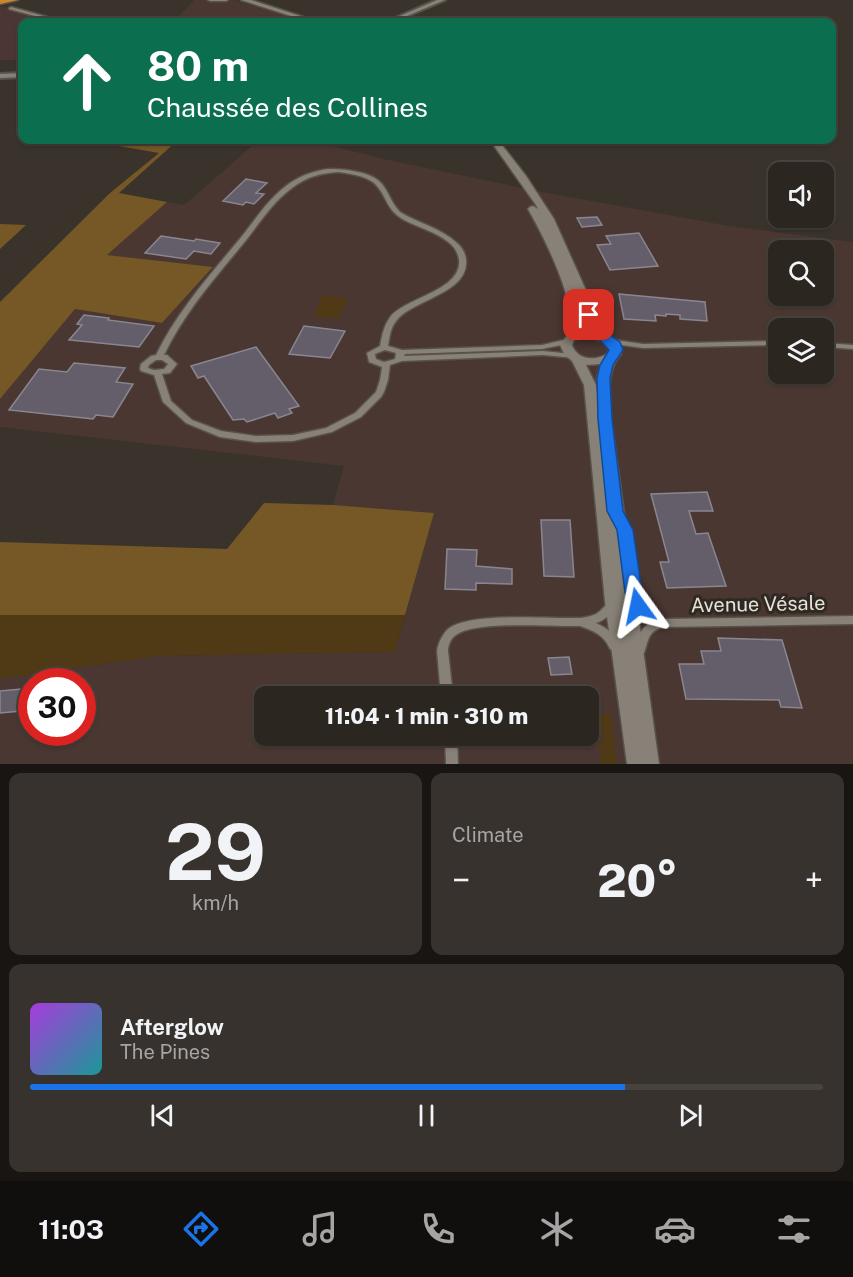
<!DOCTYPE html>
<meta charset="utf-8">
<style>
:root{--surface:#2b2620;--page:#37322d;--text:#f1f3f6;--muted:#a6a5a5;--line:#47433e;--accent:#1a73e8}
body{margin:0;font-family:"Public Sans",sans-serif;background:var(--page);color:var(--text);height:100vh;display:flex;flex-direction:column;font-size:22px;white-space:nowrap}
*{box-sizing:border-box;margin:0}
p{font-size:20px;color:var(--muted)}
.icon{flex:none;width:33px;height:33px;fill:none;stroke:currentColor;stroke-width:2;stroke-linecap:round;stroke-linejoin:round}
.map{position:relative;height:764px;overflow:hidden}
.panel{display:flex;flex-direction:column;gap:9px;padding:9px;background:#181512;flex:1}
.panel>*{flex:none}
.guide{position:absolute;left:18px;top:18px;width:818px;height:126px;border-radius:12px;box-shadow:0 2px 4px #0004,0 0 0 2px var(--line);background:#0b6e4f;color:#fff;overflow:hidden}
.tools{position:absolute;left:768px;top:162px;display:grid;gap:12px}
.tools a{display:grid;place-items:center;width:66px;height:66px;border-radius:12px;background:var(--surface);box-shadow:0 2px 4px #0004,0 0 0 2px var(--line);font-size:30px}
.speed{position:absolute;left:18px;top:668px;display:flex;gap:12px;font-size:30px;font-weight:700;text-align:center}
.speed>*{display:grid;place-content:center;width:78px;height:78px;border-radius:50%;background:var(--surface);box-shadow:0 2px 4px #0004,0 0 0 2px var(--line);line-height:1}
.speed .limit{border:9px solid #d22;background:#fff;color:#111}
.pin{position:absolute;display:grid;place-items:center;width:51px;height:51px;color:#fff;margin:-26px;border-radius:12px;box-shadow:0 3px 9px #0006}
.me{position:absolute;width:66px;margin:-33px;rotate:348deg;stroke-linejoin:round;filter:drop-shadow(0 0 4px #0008)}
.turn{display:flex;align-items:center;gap:21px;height:126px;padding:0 30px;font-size:27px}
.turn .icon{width:78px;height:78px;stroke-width:2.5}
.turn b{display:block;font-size:42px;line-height:51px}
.big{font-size:45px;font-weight:800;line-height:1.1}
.panel .widget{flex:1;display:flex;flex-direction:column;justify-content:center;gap:9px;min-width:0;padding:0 21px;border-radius:12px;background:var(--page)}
.panel .dial{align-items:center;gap:0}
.dial b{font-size:78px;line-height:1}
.song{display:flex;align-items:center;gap:18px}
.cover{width:72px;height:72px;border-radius:9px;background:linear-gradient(135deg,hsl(280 70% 55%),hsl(180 70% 35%))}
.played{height:6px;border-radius:3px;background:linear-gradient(90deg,var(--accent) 75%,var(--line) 75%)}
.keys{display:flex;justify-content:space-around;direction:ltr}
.heat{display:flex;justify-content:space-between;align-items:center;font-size:33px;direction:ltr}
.panel .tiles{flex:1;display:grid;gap:9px;grid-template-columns:1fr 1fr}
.widget:last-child{grid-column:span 2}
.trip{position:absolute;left:254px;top:686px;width:345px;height:60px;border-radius:12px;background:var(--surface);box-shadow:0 2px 4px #0004,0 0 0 2px var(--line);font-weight:800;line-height:60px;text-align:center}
.menu{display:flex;height:96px;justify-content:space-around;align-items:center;background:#110f0d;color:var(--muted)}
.menu .icon{width:42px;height:42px}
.menu .active{color:var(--accent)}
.menu b{font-size:27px;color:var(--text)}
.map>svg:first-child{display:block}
.industrial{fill:#4a3731;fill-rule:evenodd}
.education{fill:#4b3635}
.green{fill:#503a16}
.forest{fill:#765726}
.building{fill:#635e69;stroke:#8a8690;stroke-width:1.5}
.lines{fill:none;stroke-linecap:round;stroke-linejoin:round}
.minor-casing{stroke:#57524b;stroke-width:3}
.tertiary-casing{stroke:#57524b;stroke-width:4}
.secondary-casing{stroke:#57524b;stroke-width:3}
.motorway-casing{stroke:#57524b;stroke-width:3}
.minor{fill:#888177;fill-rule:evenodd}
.tertiary{fill:#888177;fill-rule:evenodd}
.secondary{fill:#888177;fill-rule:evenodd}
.motorway{fill:#cd8729;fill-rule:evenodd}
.route{fill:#1a73e8;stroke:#114b97;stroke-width:1.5}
.labels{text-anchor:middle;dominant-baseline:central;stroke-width:6;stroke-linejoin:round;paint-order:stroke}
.near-street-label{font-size:20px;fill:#e5e1dc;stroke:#2f2921}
</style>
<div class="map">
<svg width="853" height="764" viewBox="0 0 853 764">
<rect width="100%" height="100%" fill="#39332b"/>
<path class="industrial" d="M194 0H234L310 22H218L177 18Z
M259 140H308L388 160 542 192 729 226 853 242V764H0V679L157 656 395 652 434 513 333 505 344 466 0 427V399L75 309 162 323 213 268 106 255 167 202 184 205ZM778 250H824V296H778ZM778 328H824V374H778ZM32 681H82V732H32ZM264 696H588V735H264Z"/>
<path class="education" d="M0 7H3L55 22H22V60H0Z"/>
<path class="green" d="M323 295 348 298 338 319 313 316Z
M0 615H405L395 652 157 656 0 679Z
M600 713 611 714 617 764H601L600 746 596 739 603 740 605 736 594 723H601Z"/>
<path class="forest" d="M85 140H178L119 193 167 202 107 255 213 267 162 323 75 309 0 399V302L110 193 159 153Z
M0 224 26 225 0 249Z
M264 503 333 505 434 513 405 615H0V542L227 549Z"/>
<path class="building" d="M246 179 267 183 256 193 264 194 254 204 246 202 243 205 223 201Z
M597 217 602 225 582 227 577 218Z
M639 233 658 266 610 270 597 245 611 244 606 236Z
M161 236 194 241 196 239 220 243 211 254 194 251 186 259 145 253Z
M619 294 705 302 707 321 680 319V315L666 314V316L655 315 656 321 624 319Z
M84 315 109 318 108 320 154 326 139 347 69 340 82 325 77 324Z
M304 326 345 331 330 358 289 354Z
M256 347 299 406 289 409 292 413 278 418 275 413 247 422 244 419 233 420 204 376 198 378 191 366Z
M74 363 125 368 116 382 133 384 113 417 96 415 93 419 9 410 39 369 67 372Z
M707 492 713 511H689L696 534 708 533 726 586 667 588 660 562H669L651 494Z
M541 520H570L574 577 544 576Z
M447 549 477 550 476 566 512 569V584L476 583V590L445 589Z
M718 638 782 640 802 708 781 707 779 700 686 699 679 664H704L701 651H721Z
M569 657 572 674 551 675 548 658Z
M32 688V710L0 713V691Z"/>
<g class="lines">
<defs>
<path id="minor" d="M208 0H228L226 1H210Z
M11 7 62 21V22H57L9 9V8Z
M328 169C344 169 371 171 382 184 389 193 392 204 400 212 418 223 441 228 457 243 462 247 465 253 466 259 470 293 414 299 397 320 390 328 390 336 388 346L402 350 542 345 568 339H571L572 341 571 343 542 349 405 354 404 356 543 351 572 354 576 356 575 358 543 355 402 361 390 365 388 380 384 392 381 397 361 417 332 432 293 441 256 442 220 437 186 423 163 402 154 375 141 371 140 369 141 364 151 356 156 355C178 310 211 274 243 235 257 217 270 197 290 183 302 175 314 171 328 169ZM339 172C351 174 369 176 377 186 389 201 386 210 406 221 420 228 435 232 447 241 454 246 458 252 459 260 462 290 408 297 391 316 384 325 382 335 380 346L367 353 369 362 382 367 380 380 376 392 355 413 326 428 293 435 256 436 221 431 192 420 171 401 162 374 170 373 177 364 167 355H164C185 311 217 276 247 239 261 221 273 202 292 188 306 177 321 173 339 172ZM385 350 396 353 395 359 384 362 376 359 375 354ZM156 360H162L168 364 164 369 154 370 148 368 149 365Z
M608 339 643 344 778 341V345L643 348 608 343 607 341Z
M824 343 853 345V349L824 347Z
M634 589 638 590C645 606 648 611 664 619L853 616V624L663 627C647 632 649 640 644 653L640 654 636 653 635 650C637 638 640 628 652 622 640 615 633 606 629 593L630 590Z
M612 600 616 601 617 604C612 613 606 620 596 623 607 628 615 634 619 646L618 649 614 650 610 649C604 635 594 631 580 626 552 627 477 620 456 635 451 638 448 645 448 651L453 696H441L437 651C438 644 442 635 447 630 467 611 552 619 581 618 586 617 592 616 596 614 603 610 606 603 612 600Z
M445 735H457L458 764H446Z"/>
<path id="tertiary" d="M437 0H445L393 22H386Z
M22 73V77L0 78V74Z"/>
<path id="secondary" d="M241 0H251L319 22H310Z
M490 140H498L526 176 554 219 602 326 608 334 621 345V354C605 372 610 396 611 419L659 764H627L605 602 584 385 572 361 564 354 560 345C565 338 570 334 571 325 572 293 544 237 528 209L530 207 533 206 538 209 564 262 536 205ZM576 293 594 331H581L580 310ZM582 337C593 337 601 339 609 346V353C596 361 578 361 572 345L574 340ZM601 364 597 378 598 403 596 385 586 365Z"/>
<path id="motorway" d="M0 0H18L0 4Z"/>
</defs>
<use href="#minor" class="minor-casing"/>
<use href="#tertiary" class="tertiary-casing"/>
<use href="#secondary" class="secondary-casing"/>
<use href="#motorway" class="motorway-casing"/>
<use href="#minor" class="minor"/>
<use href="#tertiary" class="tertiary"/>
<use href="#secondary" class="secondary"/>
<use href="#motorway" class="motorway"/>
</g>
<path class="route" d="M589 311 594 312 608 334 620 342 623 350 613 365 610 378 612 419 623 511 633 530 642 592 646 606 644 611 638 613 631 611 625 592 617 530 607 511 598 419 597 378 600 365 609 350 599 339 583 315Z"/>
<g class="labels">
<g class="near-street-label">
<text transform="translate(758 604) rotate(-1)">Avenue Vésale</text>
</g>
</g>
</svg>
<div class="tools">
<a><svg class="icon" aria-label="sound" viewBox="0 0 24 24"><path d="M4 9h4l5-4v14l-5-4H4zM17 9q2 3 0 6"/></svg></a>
<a><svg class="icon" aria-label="search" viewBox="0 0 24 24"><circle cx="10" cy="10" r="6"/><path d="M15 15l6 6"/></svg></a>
<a><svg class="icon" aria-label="layers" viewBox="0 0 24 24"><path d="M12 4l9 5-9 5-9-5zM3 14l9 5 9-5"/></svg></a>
</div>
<div class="speed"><div class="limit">30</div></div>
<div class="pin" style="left:589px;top:315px;background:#d93025"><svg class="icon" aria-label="arrive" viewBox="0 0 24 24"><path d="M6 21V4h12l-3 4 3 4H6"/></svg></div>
<svg class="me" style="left:638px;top:606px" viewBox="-20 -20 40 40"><path d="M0-17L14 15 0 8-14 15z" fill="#1a73e8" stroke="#fff" stroke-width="4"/></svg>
<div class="trip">11:04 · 1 min · 310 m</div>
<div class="guide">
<div class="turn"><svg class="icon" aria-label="ahead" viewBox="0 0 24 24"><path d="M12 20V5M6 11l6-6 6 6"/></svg><div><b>80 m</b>Chaussée des Collines</div></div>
</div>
</div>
<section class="panel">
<div class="tiles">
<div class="widget dial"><b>29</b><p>km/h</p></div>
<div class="widget"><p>Climate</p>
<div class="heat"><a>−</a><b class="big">20°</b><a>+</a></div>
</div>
<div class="widget">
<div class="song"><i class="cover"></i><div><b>Afterglow</b><p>The Pines</p></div></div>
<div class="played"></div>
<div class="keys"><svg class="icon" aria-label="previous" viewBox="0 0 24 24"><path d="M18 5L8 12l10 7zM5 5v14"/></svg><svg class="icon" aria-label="pause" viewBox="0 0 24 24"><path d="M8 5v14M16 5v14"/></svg><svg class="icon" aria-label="next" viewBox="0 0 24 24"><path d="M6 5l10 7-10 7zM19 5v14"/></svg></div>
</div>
</div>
</section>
<nav class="menu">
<b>11:03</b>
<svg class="icon active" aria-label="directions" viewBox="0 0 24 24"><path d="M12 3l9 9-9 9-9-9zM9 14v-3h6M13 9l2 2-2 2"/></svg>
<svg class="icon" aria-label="music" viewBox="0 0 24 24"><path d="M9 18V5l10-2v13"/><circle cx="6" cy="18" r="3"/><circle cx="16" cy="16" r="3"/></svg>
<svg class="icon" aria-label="phone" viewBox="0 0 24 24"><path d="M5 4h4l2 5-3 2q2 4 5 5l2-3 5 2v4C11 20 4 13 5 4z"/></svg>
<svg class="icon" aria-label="climate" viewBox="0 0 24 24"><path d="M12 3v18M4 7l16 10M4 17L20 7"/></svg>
<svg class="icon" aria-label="car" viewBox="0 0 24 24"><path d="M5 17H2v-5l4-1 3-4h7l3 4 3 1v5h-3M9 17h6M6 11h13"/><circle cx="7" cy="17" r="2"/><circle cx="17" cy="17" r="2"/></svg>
<svg class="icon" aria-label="filters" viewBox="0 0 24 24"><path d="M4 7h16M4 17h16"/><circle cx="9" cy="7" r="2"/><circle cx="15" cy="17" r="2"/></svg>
</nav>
